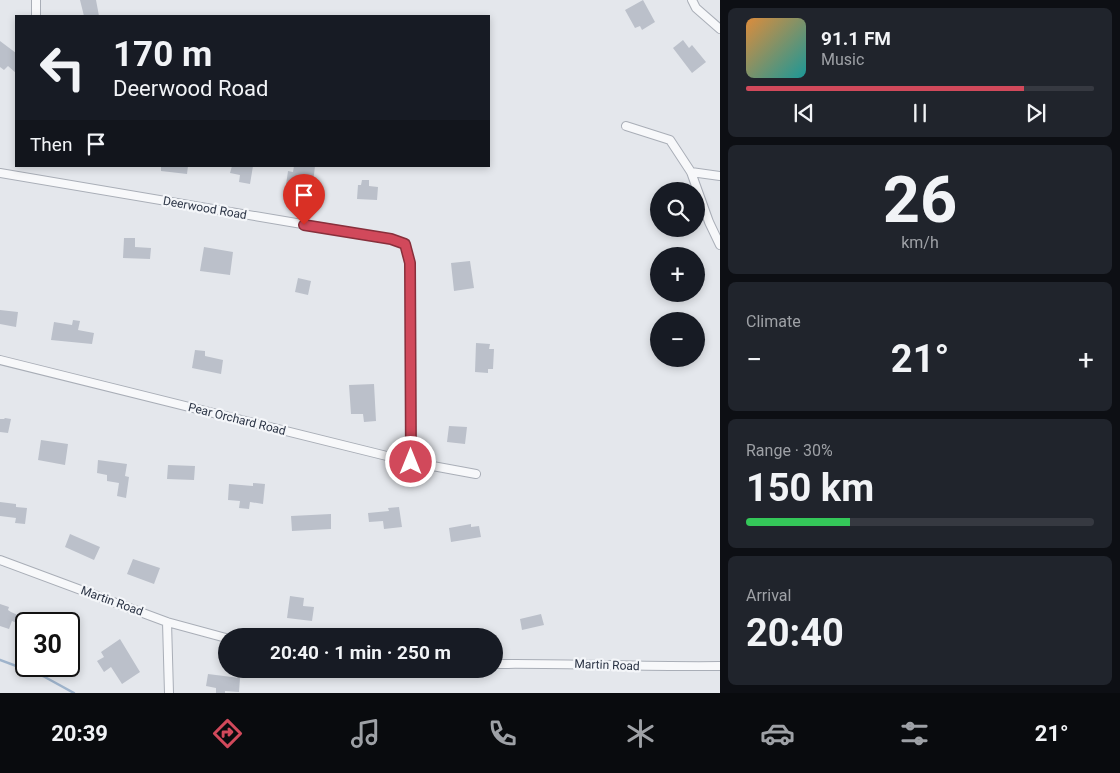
<!DOCTYPE html>
<meta charset="utf-8">
<style>
:root{--surface:#171b24;--page:#20242c;--text:#f1f3f6;--muted:#9ea1a6;--line:#363941;--accent:#d1495b}
body{margin:0;font-family:Roboto,sans-serif;background:var(--page);color:var(--text);height:100vh;display:flex;flex-direction:column;font-size:19px;white-space:nowrap}
*{box-sizing:border-box;margin:0}
p{font-size:16px;color:var(--muted)}
.icon{flex:none;width:28px;height:28px;fill:none;stroke:currentColor;stroke-width:2;stroke-linecap:round;stroke-linejoin:round}
.map{position:relative;flex:1;overflow:hidden}
.details{display:flex;flex-direction:column;gap:8px;padding:8px;background:#0d0f14;width:400px}
.details>*{flex:none}
.hud{position:absolute;left:15px;top:15px;width:475px;height:152px;border-radius:0px;box-shadow:0 2px 8px #0003;background:#171b24;color:var(--text);overflow:hidden}
.fabs{position:absolute;left:650px;top:182px;display:grid;gap:10px}
.fabs a{display:grid;place-items:center;width:55px;height:55px;border-radius:50%;background:var(--surface);box-shadow:0 2px 8px #0003;font-size:25px}
.speed{position:absolute;left:15px;top:612px;display:flex;gap:10px;font-size:25px;font-weight:700;text-align:center}
.speed>*{display:grid;place-content:center;width:65px;height:65px;border-radius:50%;background:var(--surface);box-shadow:0 2px 8px #0003;line-height:1}
.speed .limit{border:2px solid #111;border-radius:8px;background:#fff;color:#111}
.pin{position:absolute;display:grid;place-items:center;width:42px;height:42px;color:#fff;margin:-51px -21px;border-radius:50% 50% 50% 0;rotate:-45deg;box-shadow:0 0 5px #0007}
.pin .icon{rotate:45deg}
.me{position:absolute;width:55px;margin:-28px;rotate:0deg;stroke-linejoin:round;filter:drop-shadow(0 0 4px #0008)}
.turn{display:flex;align-items:center;gap:18px;height:105px;padding:0 15px;font-size:22px}
.turn .icon{width:65px;height:65px;stroke-width:2.5}
.turn b{display:block;font-size:35px;line-height:42px}
.then{display:flex;align-items:center;height:48px;padding:0 15px;background:#0003;gap:10px;font-size:19px}
.big{font-size:38px;font-weight:700;line-height:1.1}
.details .widget{flex:1;display:flex;flex-direction:column;justify-content:center;gap:8px;min-width:0;padding:0 18px;border-radius:8px;background:var(--page)}
.details .dial{align-items:center;gap:0}
.dial b{font-size:65px;line-height:1}
.song{display:flex;align-items:center;gap:15px}
.cover{width:60px;height:60px;border-radius:8px;background:linear-gradient(135deg,hsl(30 70% 55%),hsl(180 70% 35%))}
.played{height:5px;border-radius:2px;background:linear-gradient(90deg,var(--accent) 80%,var(--line) 80%)}
.keys{display:flex;justify-content:space-around;direction:ltr}
.heat{display:flex;justify-content:space-between;align-items:center;font-size:28px;direction:ltr}
.charge{height:8px;border-radius:4px;background:linear-gradient(90deg,#34c759 30%,var(--line) 0)}
.trip{position:absolute;left:218px;top:628px;width:285px;height:50px;border-radius:25px;background:var(--surface);box-shadow:0 2px 8px #0003;font-weight:700;line-height:50px;text-align:center}
.menu{display:flex;height:80px;justify-content:space-around;align-items:center;background:#090b0e;color:var(--muted)}
.menu .icon{width:35px;height:35px}
.menu .on{color:var(--accent)}
.menu b{font-size:22px;color:var(--text)}
main{display:flex;flex:1;min-height:0}
.map>svg:first-child{display:block}
.lines{fill:none;stroke-linecap:round;stroke-linejoin:round}
.stream{stroke:#9fb4cc;stroke-width:2.5}
.building{fill:#bbc0ca}
.minor-casing{stroke:#a9aeb7;stroke-width:10}
.minor{stroke:#f7f8fa;stroke-width:8}
.route-casing{stroke:#882f3b;stroke-width:12}
.route{stroke:#d1495b;stroke-width:9}
.labels{text-anchor:middle;dominant-baseline:central;stroke-width:4.5;stroke-linejoin:round;paint-order:stroke}
.street-label{font-size:12px;fill:#2b3445;stroke:#f4f6f9}
</style>
<main>
<div class="map">
<svg width="720" height="693" viewBox="0 0 720 693">
<rect width="100%" height="100%" fill="#e4e7ec"/>
<g class="lines">
<path class="stream" d="M0 660 43 676 74 693"/>
</g>
<path class="building" d="M80 0H96L99 16H84Z
M643 0 655 22 642 30 640 26 635 28 625 10Z
M683 40 689 48 692 45 706 62 692 73 673 48Z
M0 41 16 53V73L8 66 4 70 0 67Z
M161 166H188L187 174 161 171Z
M232 166H253L250 184 239 182 240 175 230 173Z
M294 166H315L313 183 297 181V187L286 185 288 171 293 172Z
M362 180H369V186L378 187 377 200 357 199 358 185H361Z
M124 238H135V247L151 248 150 259 123 258Z
M204 247 233 252 230 275 200 271Z
M470 261 474 288 454 291 451 263Z
M298 278 311 281 308 295 295 292Z
M0 310 18 312 16 327 0 324Z
M73 320 80 321 78 330 94 333 92 344 51 340 54 322 72 325Z
M476 343 490 344 489 349H494L493 369H488V373L475 372Z
M195 350 205 351V356L223 360 221 374 192 368Z
M374 384 376 421 364 422 363 414H351L349 385Z
M5 418 11 419 8 433 0 432V419H4Z
M449 426 467 427 465 444 447 442Z
M41 440 68 444 65 465 38 460Z
M98 460 127 464 125 476 129 477 126 498 117 496 119 483 107 481V475L97 473Z
M168 465 195 466 194 480 167 479Z
M253 483 265 484 263 504 250 502 249 509 239 508 240 501 228 500 229 484 253 486Z
M0 502 16 504V507L27 508 25 524 15 523 16 518 0 516Z
M399 507 402 527 384 529 383 521 369 522 368 513 389 511 388 508Z
M331 514V529L292 531 291 516Z
M471 524V527L479 526 481 537 451 542 449 528Z
M70 534 100 547 94 560 65 547Z
M133 559 160 568 154 584 127 574Z
M290 596 304 598 303 606 314 607 312 621 287 618Z
M0 604 9 607 8 610 11 612 20 616 17 623 12 621 9 629 0 626Z
M541 614 544 625 522 630 520 619Z
M69 630 76 633 69 651Z
M120 639 140 672 122 684 111 667 104 672 97 661 104 657 101 652Z
M208 674 240 678 239 692 225 691V693H216V688L206 686Z"/>
<g class="lines">
<defs>
<path id="minor" d="M692 0 696 8 720 29
M36 16V0
M626 126 670 140 691 172 709 222 720 245
M691 172 720 176
M0 173 391 239 405 244 410 263 411 462
M0 360 411 462 476 474
M0 560 167 622 226 638
M167 622 169 693
M494 664C569 663 645 667 720 666"/>
</defs>
<use href="#minor" class="minor-casing"/>
<use href="#minor" class="minor"/>
</g>
<g class="lines">
<defs>
<path id="route" d="M304 225 391 239 405 244 410 263 411 462"/>
</defs>
<use href="#route" class="route-casing"/>
<use href="#route" class="route"/>
</g>
<g class="labels">
<g class="street-label">
<text transform="translate(205 208) rotate(10)">Deerwood Road</text>
<text transform="translate(237 419) rotate(14)">Pear Orchard Road</text>
<text transform="translate(112 601) rotate(20)">Martin Road</text>
<text transform="translate(607 665) rotate(2)">Martin Road</text>
</g>
</g>
</svg>
<div class="fabs">
<a><svg class="icon" aria-label="search" viewBox="0 0 24 24"><circle cx="10" cy="10" r="6"/><path d="M15 15l6 6"/></svg></a>
<a>+</a>
<a>−</a>
</div>
<div class="speed"><div class="limit">30</div></div>
<div class="pin" style="left:304px;top:225px;background:#d93025"><svg class="icon" aria-label="arrive" viewBox="0 0 24 24"><path d="M6 21V4h12l-3 4 3 4H6"/></svg></div>
<svg class="me" style="left:411px;top:462px" viewBox="-20 -20 40 40"><circle r="17" fill="#d1495b" stroke="#fff" stroke-width="3"/><path d="M0-11L8 9 0 5-8 9z" fill="#fff"/></svg>
<div class="trip">20:40 · 1 min · 250 m</div>
<div class="hud">
<div class="turn"><svg class="icon" aria-label="left" viewBox="0 0 24 24"><path d="M17 20v-9H6M10 6l-5 5 5 5"/></svg><div><b>170 m</b>Deerwood Road</div></div>
<div class="then">Then<svg class="icon" aria-label="arrive" viewBox="0 0 24 24"><path d="M6 21V4h12l-3 4 3 4H6"/></svg></div>
</div>
</div>
<section class="details">
<div class="widget">
<div class="song"><i class="cover"></i><div><b>91.1 FM</b><p>Music</p></div></div>
<div class="played"></div>
<div class="keys"><svg class="icon" aria-label="previous" viewBox="0 0 24 24"><path d="M18 5L8 12l10 7zM5 5v14"/></svg><svg class="icon" aria-label="pause" viewBox="0 0 24 24"><path d="M8 5v14M16 5v14"/></svg><svg class="icon" aria-label="next" viewBox="0 0 24 24"><path d="M6 5l10 7-10 7zM19 5v14"/></svg></div>
</div>
<div class="widget dial"><b>26</b><p>km/h</p></div>
<div class="widget"><p>Climate</p>
<div class="heat"><a>−</a><b class="big">21°</b><a>+</a></div>
</div>
<div class="widget"><p>Range · 30%</p><b class="big">150 km</b><div class="charge"></div></div>
<div class="widget"><p>Arrival</p><b class="big">20:40</b></div>
</section>
</main>
<nav class="menu">
<b>20:39</b>
<svg class="icon on" aria-label="directions" viewBox="0 0 24 24"><path d="M12 3l9 9-9 9-9-9zM9 14v-3h6M13 9l2 2-2 2"/></svg>
<svg class="icon" aria-label="music" viewBox="0 0 24 24"><path d="M9 18V5l10-2v13"/><circle cx="6" cy="18" r="3"/><circle cx="16" cy="16" r="3"/></svg>
<svg class="icon" aria-label="phone" viewBox="0 0 24 24"><path d="M5 4h4l2 5-3 2q2 4 5 5l2-3 5 2v4C11 20 4 13 5 4z"/></svg>
<svg class="icon" aria-label="climate" viewBox="0 0 24 24"><path d="M12 3v18M4 7l16 10M4 17L20 7"/></svg>
<svg class="icon" aria-label="car" viewBox="0 0 24 24"><path d="M5 17H2v-5l4-1 3-4h7l3 4 3 1v5h-3M9 17h6M6 11h13"/><circle cx="7" cy="17" r="2"/><circle cx="17" cy="17" r="2"/></svg>
<svg class="icon" aria-label="filters" viewBox="0 0 24 24"><path d="M4 7h16M4 17h16"/><circle cx="9" cy="7" r="2"/><circle cx="15" cy="17" r="2"/></svg>
<b>21°</b>
</nav>
